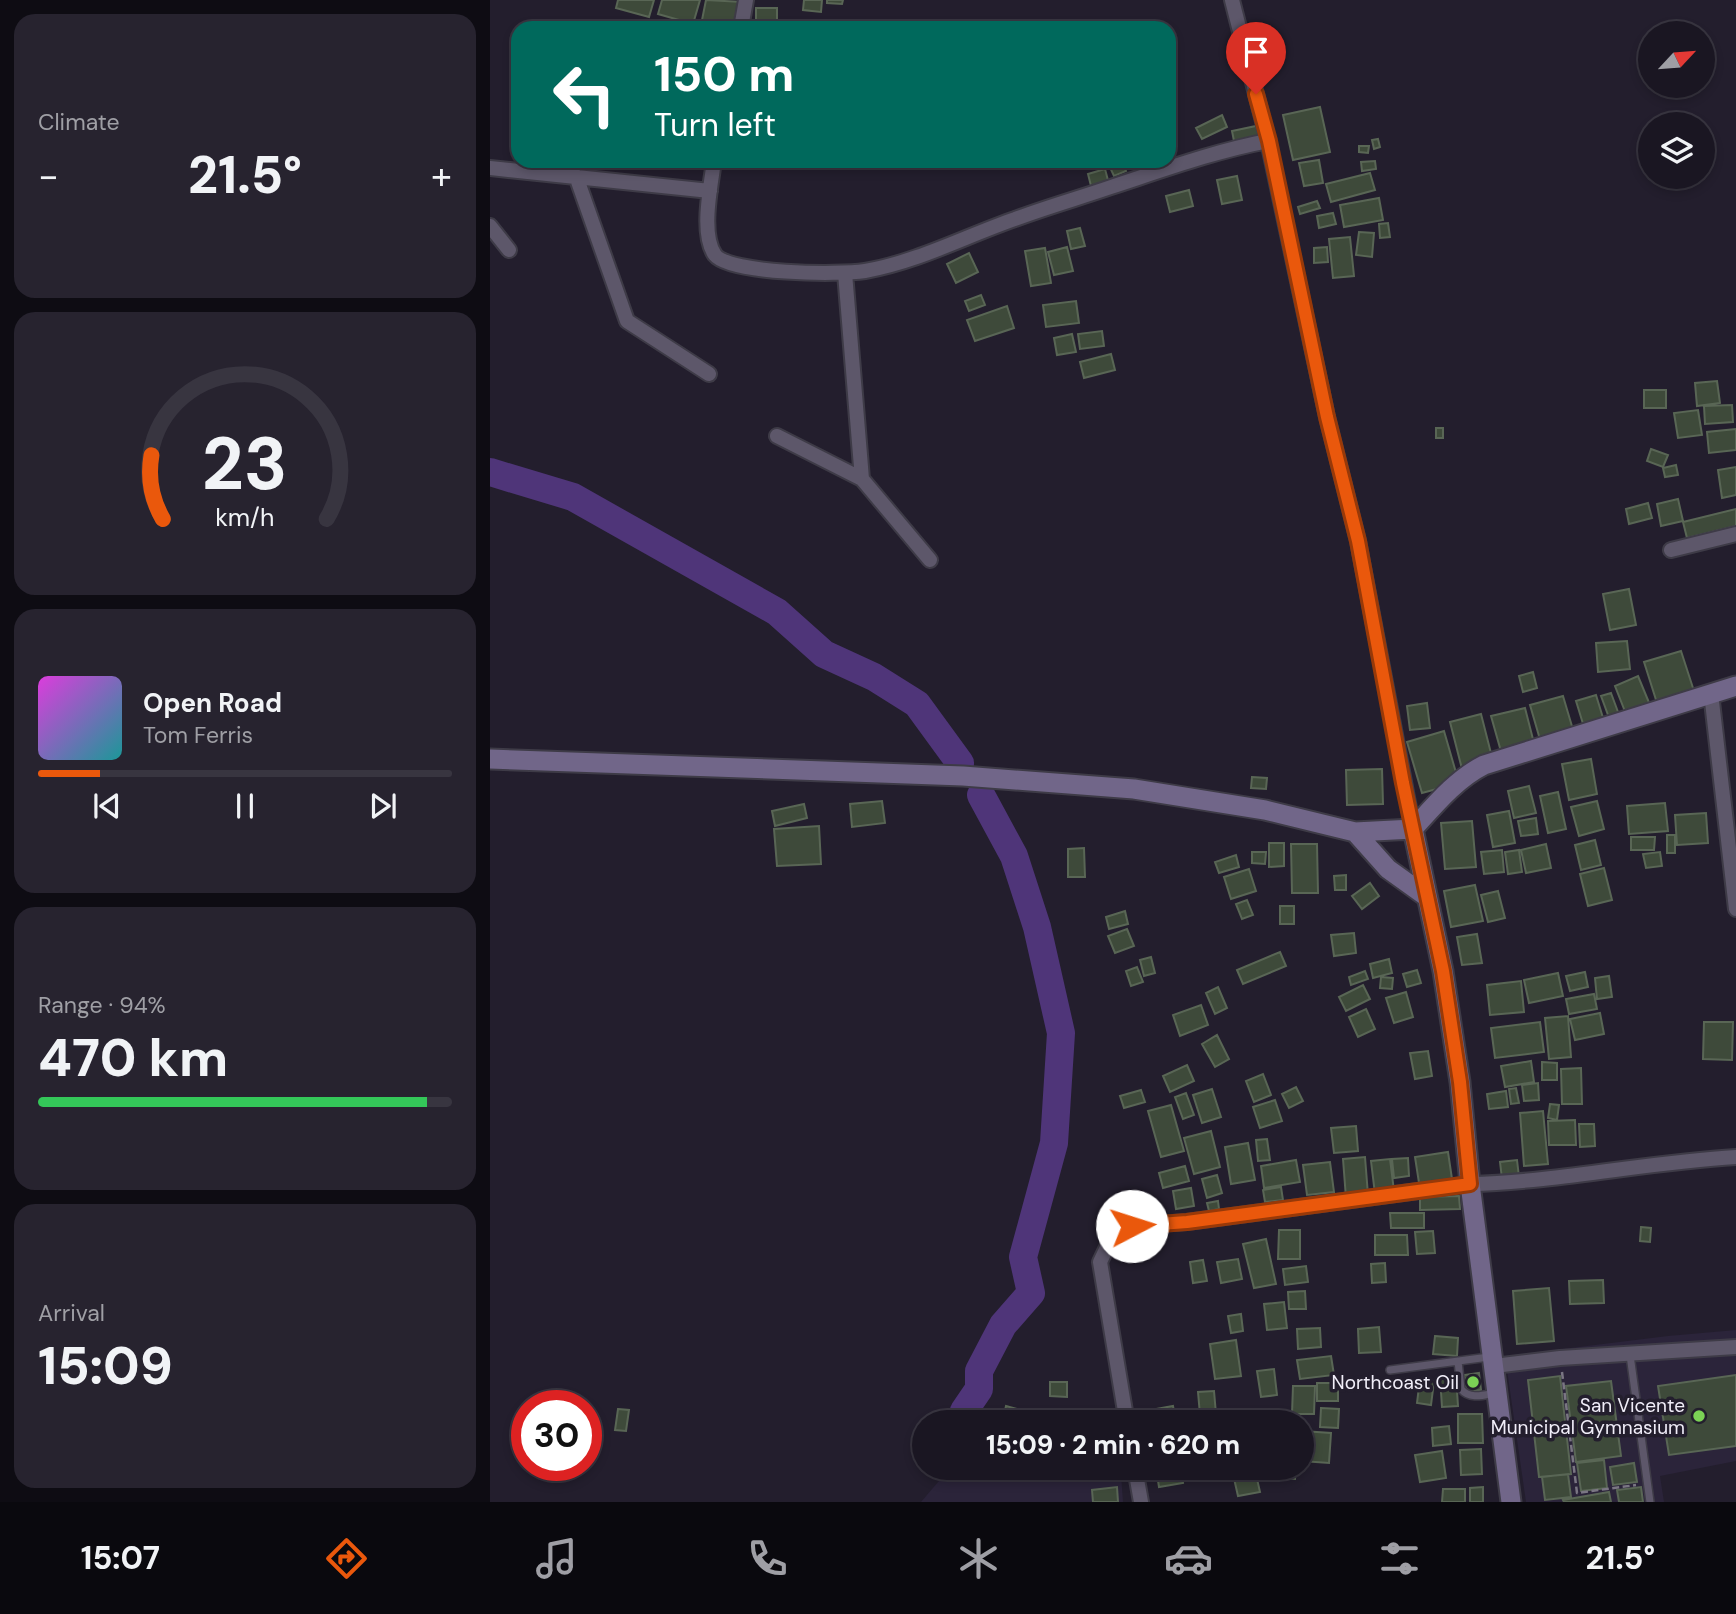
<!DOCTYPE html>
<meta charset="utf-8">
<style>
:root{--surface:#1a1622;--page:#27232f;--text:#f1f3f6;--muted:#9f9fa5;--line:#383540;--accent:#ea580c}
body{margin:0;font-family:"DM Sans",sans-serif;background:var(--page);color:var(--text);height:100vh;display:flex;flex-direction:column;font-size:26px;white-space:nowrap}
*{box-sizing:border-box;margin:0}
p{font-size:23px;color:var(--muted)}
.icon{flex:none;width:38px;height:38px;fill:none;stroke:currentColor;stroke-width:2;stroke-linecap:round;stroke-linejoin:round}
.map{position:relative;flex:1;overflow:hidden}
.drawer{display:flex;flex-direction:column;gap:14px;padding:14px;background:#0e0c13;width:490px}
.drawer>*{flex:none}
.banner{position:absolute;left:21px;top:21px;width:665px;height:147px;border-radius:21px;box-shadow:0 4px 10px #0003,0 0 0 2px var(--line);background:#00695c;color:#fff;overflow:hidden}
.needle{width:46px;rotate:64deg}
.buttons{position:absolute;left:1148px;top:21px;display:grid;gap:14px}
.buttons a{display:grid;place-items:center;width:77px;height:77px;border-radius:50%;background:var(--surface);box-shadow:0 4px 10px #0003,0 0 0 2px var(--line);font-size:35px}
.speed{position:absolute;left:21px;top:1390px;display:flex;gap:14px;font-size:35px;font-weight:700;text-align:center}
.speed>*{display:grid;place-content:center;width:91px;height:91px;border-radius:50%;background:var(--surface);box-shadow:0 4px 10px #0003,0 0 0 2px var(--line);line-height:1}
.speed .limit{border:10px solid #d22;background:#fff;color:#111}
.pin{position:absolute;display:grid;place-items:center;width:60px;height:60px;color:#fff;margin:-72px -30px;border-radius:50% 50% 50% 0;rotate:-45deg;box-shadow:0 0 7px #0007}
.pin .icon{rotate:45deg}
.me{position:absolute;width:77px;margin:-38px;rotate:85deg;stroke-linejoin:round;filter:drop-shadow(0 0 5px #0008)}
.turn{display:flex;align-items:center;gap:24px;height:147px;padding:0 28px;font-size:32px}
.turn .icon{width:91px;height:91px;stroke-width:2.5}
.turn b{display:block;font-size:49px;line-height:60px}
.big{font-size:52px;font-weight:800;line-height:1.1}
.drawer .widget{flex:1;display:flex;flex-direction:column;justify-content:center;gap:10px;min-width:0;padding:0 24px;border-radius:21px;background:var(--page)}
.drawer .dial{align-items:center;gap:0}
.dial svg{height:182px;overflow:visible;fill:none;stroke:var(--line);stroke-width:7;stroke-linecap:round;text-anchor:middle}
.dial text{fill:var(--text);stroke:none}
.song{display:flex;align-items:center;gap:21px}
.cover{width:84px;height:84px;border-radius:10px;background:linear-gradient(135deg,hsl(300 70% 55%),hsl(180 70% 35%))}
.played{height:7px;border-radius:4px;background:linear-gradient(90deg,var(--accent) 15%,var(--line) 15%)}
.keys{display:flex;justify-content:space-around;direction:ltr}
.heat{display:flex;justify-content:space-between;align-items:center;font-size:38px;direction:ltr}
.charge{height:10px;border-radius:5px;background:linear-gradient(90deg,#34c759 94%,var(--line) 0)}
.trip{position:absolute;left:422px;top:1410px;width:402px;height:70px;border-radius:35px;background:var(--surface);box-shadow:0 4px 10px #0003,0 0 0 2px var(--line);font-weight:800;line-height:70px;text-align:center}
.dock{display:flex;height:112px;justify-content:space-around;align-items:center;background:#0a090e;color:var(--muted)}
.dock .icon{width:49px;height:49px}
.dock .current{color:var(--accent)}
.dock b{font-size:32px;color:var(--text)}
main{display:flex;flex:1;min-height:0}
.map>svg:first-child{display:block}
.built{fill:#2b243a}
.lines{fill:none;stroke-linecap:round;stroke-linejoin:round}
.river{stroke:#4f3579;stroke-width:28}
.building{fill:#3e4a3a;stroke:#596655;stroke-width:2}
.lane-casing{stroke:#3e3b47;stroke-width:10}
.street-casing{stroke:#3e3b47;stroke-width:18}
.secondary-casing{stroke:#3e3b47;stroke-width:23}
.path{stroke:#7a7683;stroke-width:2.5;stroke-dasharray:7 3.5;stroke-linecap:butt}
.lane{stroke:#5d576a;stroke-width:7}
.street{stroke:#5d576a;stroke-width:14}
.secondary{stroke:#716689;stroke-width:19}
.route-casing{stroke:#983908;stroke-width:18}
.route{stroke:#ea580c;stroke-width:12}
.poi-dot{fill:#7bd155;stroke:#231e2d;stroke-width:2.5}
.labels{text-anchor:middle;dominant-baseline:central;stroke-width:7;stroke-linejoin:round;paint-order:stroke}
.poi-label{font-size:19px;fill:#f1eef9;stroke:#231e2d;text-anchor:end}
</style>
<main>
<section class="drawer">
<div class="widget"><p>Climate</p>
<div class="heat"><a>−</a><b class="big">21.5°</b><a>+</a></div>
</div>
<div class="widget dial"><svg viewBox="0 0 100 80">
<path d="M14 69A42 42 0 1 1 86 69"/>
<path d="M14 69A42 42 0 0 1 9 41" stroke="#ea580c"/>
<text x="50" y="56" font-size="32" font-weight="700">23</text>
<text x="50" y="72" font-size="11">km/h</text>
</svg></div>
<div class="widget">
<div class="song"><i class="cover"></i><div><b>Open Road</b><p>Tom Ferris</p></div></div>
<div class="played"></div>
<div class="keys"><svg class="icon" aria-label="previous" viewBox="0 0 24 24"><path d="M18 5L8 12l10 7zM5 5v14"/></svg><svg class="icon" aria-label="pause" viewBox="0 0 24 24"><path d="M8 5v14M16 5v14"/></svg><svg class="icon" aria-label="next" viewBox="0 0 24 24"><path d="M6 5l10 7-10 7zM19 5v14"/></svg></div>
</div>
<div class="widget"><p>Range · 94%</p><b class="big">470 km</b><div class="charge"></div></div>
<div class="widget"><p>Arrival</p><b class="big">15:09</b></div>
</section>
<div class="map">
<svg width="1246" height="1502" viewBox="0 0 1246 1502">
<rect width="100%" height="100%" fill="#231e2d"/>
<path class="built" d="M1246 1330V1461L1170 1476 1174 1502H1036L1015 1356 1178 1336Z
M583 1411 584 1423H537Z
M460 1468H586L587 1482 631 1474 633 1502H431Z"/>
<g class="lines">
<path class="river" d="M0 472 83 497 287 612 334 654 384 677 427 704 470 763
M474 1411 489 1389V1371L513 1325 541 1293 533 1257 564 1143 571 1033 547 927 524 856 491 795"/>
</g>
<path class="building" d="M128 0H164L159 17 126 8Z
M172 0H210L203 24 168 14Z
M216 0 253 2 247 28H225L211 25Z
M314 0H332L331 12 313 10Z
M337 0H353L352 4 337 3Z
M266 8H287V28H266Z
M830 107 840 152 803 160 793 115Z
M732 115 737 127 712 139 706 128Z
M766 126 770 140 745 146 742 131Z
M888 139 890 147 884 149 882 140Z
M869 146H879L878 153 869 152Z
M829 160 833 183 814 186 809 163Z
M617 161H632L636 171 624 176Z
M647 161H670L673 168 653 176Z
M885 161 886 169 872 171 871 162Z
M615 169 619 184 602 190 598 174Z
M880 173 885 190 841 202 836 184Z
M747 176 752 200 732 204 727 180Z
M699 190 703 206 680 212 676 196Z
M889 198 893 220 854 227 850 205Z
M827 201 830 208 810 214 808 207Z
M843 213 846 224 829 228 827 216Z
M898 223 900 237 890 238 889 224Z
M590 228 595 246 581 249 577 231Z
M869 232 884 233 882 257 866 255Z
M860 237 864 276 843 278 839 239Z
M577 247 583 271 564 275 558 252Z
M837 247 838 262 824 263V248Z
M555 248 561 283 541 286 535 251Z
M479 253 488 272 466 283 457 264Z
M491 295 495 305 479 311 475 301Z
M586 301 589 323 556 327 553 305Z
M517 306 524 328 485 341 477 320Z
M612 331 614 346 590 349 588 334Z
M582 334 586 352 567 355 564 338Z
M621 354 625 370 594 378 590 362Z
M1227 381 1230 403 1207 406 1205 383Z
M1154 390H1176V408H1154Z
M1242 405 1243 422 1215 424 1214 406Z
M1208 410 1212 435 1188 438 1184 413Z
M946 428H953V438H946Z
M1246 429V450L1219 453 1217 432Z
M1161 449 1178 455 1173 467 1157 461Z
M1186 465 1188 475 1175 477 1173 468Z
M1246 467V495L1232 498 1228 470Z
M1188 499 1193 521 1171 526 1167 504Z
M1158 503 1162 518 1139 524 1136 509Z
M1246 509V526L1197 538 1193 522Z
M1139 589 1146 625 1120 630 1113 594Z
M1137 641 1140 669 1108 672 1106 643Z
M1191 651 1204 691 1167 703 1154 662Z
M1043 672 1047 688 1033 692 1029 676Z
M1148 676 1160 705 1136 714 1125 686Z
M1121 693 1131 720 1121 723 1111 696Z
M1106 695 1114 721 1094 727 1086 701Z
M1073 696 1084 733 1051 743 1040 705Z
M937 703 940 728 920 730 917 706Z
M1035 708 1045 747 1012 755 1001 716Z
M991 714 1003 761 972 769 960 722Z
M954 731 969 783 932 793 917 742Z
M1101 759 1107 794 1079 800 1072 764Z
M892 769 893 804 857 805 856 770Z
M762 777 777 778 776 789 761 788Z
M1039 786 1046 813 1024 818 1018 791Z
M1068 792 1076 829 1058 833 1050 796Z
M392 801 395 823 362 827 360 804Z
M1107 801 1114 829 1089 836 1081 807Z
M1175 803 1178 831 1139 834 1137 806Z
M314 804 317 818 285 826 282 811Z
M1019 811 1025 843 1003 847 997 815Z
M1216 813 1218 843 1187 845 1185 815Z
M1046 818 1048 834 1031 836 1028 821Z
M982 821 986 867 955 869 951 823Z
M329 826 331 864 287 866 284 829Z
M1177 835H1185V853H1177Z
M1141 837H1165L1164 850H1141Z
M1105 840 1111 865 1091 870 1085 845Z
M779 843H794V866L779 867Z
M801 844H827L828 893H802Z
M1056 844 1061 868 1036 873 1031 850Z
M594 848 595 877H578V849Z
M1012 850 1014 872 994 874 991 852Z
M1029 850 1032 872 1018 874 1015 852Z
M762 852H776L775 864 762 863Z
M1170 852 1172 866 1156 868 1153 854Z
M746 855 749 867 729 873 725 862Z
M1114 868 1122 900 1098 906 1090 874Z
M759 869 766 891 741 899 734 877Z
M856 875V890H845L844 876Z
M880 883 889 896 872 909 862 896Z
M985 885 993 921 961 927 954 891Z
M1008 891 1015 918 998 922 991 895Z
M757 900 763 915 752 919 746 904Z
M790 906H804V924H790Z
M635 911 638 924 619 929 616 917Z
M637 929 644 946 625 953 618 936Z
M864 933 866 953 844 956 841 935Z
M987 934 992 963 972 965 967 937Z
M790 952 796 966 753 984 747 970Z
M661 957 665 973 654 976 650 960Z
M899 959 902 973 883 978 880 964Z
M647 967 653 982 641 986 636 971Z
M927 970 931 983 917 987 913 974Z
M875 971 878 979 861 985 859 977Z
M1095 972 1098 987 1080 991 1076 976Z
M1068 973 1073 996 1039 1003 1034 980Z
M1119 976 1122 997 1107 999 1105 978Z
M891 977 903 978 902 989 890 988Z
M1031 981 1034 1012 1000 1015 997 985Z
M873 985 880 999 856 1011 849 997Z
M728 987 737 1008 725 1014 716 993Z
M916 992 923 1017 904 1023 896 998Z
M1104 994 1107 1009 1079 1014 1076 999Z
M711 1005 718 1025 690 1036 683 1015Z
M876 1009 885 1029 868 1037 859 1017Z
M1110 1013 1114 1034 1085 1040 1080 1019Z
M1078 1016 1081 1057 1059 1059 1055 1018Z
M1050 1022 1054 1052 1005 1058 1001 1028Z
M1214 1022H1243L1242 1060 1213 1059Z
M727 1035 739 1059 725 1067 712 1044Z
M938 1051 942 1076 925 1079 920 1053Z
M1041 1061 1044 1082 1015 1087 1011 1066Z
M1052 1062 1067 1063V1080H1052Z
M697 1065 704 1081 680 1092 673 1076Z
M1091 1068 1092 1104H1072L1071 1069Z
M773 1074 781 1095 764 1102 756 1081Z
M1048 1083 1049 1100 1034 1101 1032 1085Z
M806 1087 813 1101 799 1108 792 1094Z
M1026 1088 1029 1103 1021 1104 1019 1089Z
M722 1089 731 1117 712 1123 703 1095Z
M651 1090 655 1102 634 1108 630 1096Z
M1016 1091 1018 1107 999 1109 997 1094Z
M696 1093 704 1115 693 1119 685 1097Z
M785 1100 792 1121 770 1128 763 1107Z
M1060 1104 1069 1105 1067 1120 1058 1118Z
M681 1105 694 1151 671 1157 658 1111Z
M1053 1111 1058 1164 1034 1166 1030 1113Z
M1085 1120 1086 1145H1059L1058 1121Z
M1089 1124H1104L1105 1146 1090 1147Z
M866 1126 868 1151 844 1153 841 1128Z
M721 1131 730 1167 704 1174 694 1138Z
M777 1139 780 1160 768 1161 766 1140Z
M758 1143 765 1180 741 1184 735 1147Z
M958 1152 962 1179 929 1183 925 1157Z
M875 1157 878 1195 856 1198 853 1159Z
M918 1158 919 1176 904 1178 902 1159Z
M900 1159 904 1191 885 1194 881 1161Z
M806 1160 810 1182 774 1188 771 1166Z
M1027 1160 1029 1177 1012 1179 1010 1162Z
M840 1162 844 1192 817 1195 813 1165Z
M695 1166 699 1181 673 1188 669 1173Z
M727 1175 732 1193 717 1198 712 1179Z
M791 1187 793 1200 775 1202 773 1190Z
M701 1188 704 1206 686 1209 683 1191Z
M969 1196 970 1209 930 1210V1197Z
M728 1201 729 1209 719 1211 717 1203Z
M900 1213H934V1228H901Z
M1151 1227 1161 1228 1160 1242 1150 1241Z
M789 1230H810V1259H788Z
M943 1231 945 1253 927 1254 925 1232Z
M885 1235H917L918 1255H885Z
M776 1239 786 1284 764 1288 753 1244Z
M748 1259 752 1279 731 1283 727 1262Z
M713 1260 717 1281 703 1283 700 1262Z
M895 1263 896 1282 882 1283 881 1264Z
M816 1266 818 1282 795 1285 793 1269Z
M1113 1280 1114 1303 1080 1304 1079 1281Z
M1059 1288 1064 1341 1027 1344 1023 1291Z
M815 1291 816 1309H799L798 1292Z
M794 1302 797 1328 777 1330 774 1304Z
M751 1314 753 1331 741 1333 738 1316Z
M889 1327 891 1352 869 1353 868 1329Z
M830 1328 831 1347 808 1349 807 1329Z
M945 1336 968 1338 967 1356 943 1354Z
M746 1340 751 1376 725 1379 720 1344Z
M841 1356 844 1375 810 1379 807 1360Z
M784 1369 787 1395 771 1397 767 1371Z
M989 1373 991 1390 977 1392 974 1375Z
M1246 1375V1446L1179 1455 1168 1386Z
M966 1376 968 1406 952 1407 950 1377Z
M1070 1376 1081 1474 1049 1477 1038 1380Z
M930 1379 944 1381 941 1405 927 1403Z
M1121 1381 1131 1456 1086 1462 1076 1386Z
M560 1382H577V1397L560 1396Z
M827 1383H848V1401H827Z
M803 1386H825L824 1414H802Z
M724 1391 726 1414 710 1415 708 1392Z
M516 1406 534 1411 532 1420 514 1415Z
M683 1406 686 1423H658L655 1411Z
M831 1408 849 1409 848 1428 830 1427Z
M128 1409 139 1410 136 1431 125 1430Z
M700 1411 702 1423H688L686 1412Z
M968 1414H992L993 1443H968Z
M959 1426 961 1444 943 1446 942 1428Z
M812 1431 841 1433 839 1463 812 1461Z
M991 1449 992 1474 971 1475 970 1450Z
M952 1451 956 1478 930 1482 925 1455Z
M1114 1460 1117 1488 1091 1491 1087 1463Z
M1144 1463 1147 1482 1123 1485 1120 1467Z
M590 1468H601V1471L591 1474Z
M666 1468H691L693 1483 669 1487Z
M777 1468H788L790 1480 778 1481Z
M797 1468 806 1469 805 1479 796 1478Z
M765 1470 770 1492 748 1496 743 1474Z
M1078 1474 1081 1497 1055 1500 1052 1477Z
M627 1487 628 1502H603L602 1490Z
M993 1487V1502H980V1488Z
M1151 1487 1153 1502H1129L1127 1490Z
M953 1489H975V1502H952Z
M1119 1492 1121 1502H1074L1073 1500Z"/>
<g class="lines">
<defs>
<path id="lane" d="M1140 1355 1160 1502
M968 1361 971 1389C980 1400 994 1395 1006 1393
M900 1370 999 1357"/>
<path id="street" d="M742 0 778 141 837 417 868 541 923 829
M251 28 256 0
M224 161C221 185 210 234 225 255 240 274 349 275 375 271 427 262 476 236 525 219 557 207 589 198 621 187 673 170 725 151 778 141
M0 168 220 191
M86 176 137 321 219 374
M0 226 19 250
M355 273 372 479
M287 436 372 479 440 560
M1181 550 1246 534
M1221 693 1246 909
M1004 1366 1070 1358 1246 1347
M637 1423 610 1262 620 1241 642 1226 697 1222 980 1184C1069 1182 1157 1162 1246 1157
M645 1468 651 1502"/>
<path id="secondary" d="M0 759 473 776 644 789 775 810 865 832 923 829C944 806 966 779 994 765L1246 686
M923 829 953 971 970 1082 980 1184 1021 1502
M865 832 898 869 937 897"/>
</defs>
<use href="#lane" class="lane-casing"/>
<use href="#street" class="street-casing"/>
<use href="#secondary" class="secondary-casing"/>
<path class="path" d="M1072 1372 1087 1493 1146 1485"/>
<use href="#lane" class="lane"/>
<use href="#street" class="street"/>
<use href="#secondary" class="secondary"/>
</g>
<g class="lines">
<defs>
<path id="route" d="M642 1226 697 1222 980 1184 970 1082 953 971 913 783 868 541 837 417 779 141 766 94"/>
</defs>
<use href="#route" class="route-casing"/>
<use href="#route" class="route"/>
</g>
<g class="poi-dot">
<circle cx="983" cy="1382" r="7"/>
<circle cx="1209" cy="1416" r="7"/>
</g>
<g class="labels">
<g class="poi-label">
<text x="969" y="1382">Northcoast Oil</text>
<text x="1195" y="1405">San Vicente<tspan x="1195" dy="22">Municipal Gymnasium</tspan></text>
</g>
</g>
</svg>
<div class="buttons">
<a><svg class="needle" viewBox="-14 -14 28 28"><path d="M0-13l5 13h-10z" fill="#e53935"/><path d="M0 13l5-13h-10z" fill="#9f9fa5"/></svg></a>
<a><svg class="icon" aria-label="layers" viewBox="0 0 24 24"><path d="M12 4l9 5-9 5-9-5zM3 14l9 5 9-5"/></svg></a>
</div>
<div class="speed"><div class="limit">30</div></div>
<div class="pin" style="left:766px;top:94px;background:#d93025"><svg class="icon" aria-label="arrive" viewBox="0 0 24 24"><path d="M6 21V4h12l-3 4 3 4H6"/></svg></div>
<svg class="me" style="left:642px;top:1226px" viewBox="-20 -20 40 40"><circle r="19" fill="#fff"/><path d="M0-13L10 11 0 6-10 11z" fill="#ea580c"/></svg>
<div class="trip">15:09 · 2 min · 620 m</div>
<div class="banner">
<div class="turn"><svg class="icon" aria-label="left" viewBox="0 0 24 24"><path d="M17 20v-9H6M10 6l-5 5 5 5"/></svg><div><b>150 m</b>Turn left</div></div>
</div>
</div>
</main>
<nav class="dock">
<b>15:07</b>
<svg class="icon current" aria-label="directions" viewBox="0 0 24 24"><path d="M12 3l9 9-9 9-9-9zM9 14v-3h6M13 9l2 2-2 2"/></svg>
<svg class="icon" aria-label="music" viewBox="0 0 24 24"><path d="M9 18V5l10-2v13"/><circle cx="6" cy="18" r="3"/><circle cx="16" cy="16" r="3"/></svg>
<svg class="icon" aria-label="phone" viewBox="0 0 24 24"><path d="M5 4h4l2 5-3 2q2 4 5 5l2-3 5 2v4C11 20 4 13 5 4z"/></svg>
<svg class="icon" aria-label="climate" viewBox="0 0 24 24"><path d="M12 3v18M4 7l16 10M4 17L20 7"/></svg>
<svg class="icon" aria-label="car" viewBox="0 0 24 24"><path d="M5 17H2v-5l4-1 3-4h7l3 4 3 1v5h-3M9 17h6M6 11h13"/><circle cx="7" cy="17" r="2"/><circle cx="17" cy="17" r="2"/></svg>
<svg class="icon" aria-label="filters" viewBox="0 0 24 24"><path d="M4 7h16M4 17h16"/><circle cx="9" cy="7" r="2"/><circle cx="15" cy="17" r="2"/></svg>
<b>21.5°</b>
</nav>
